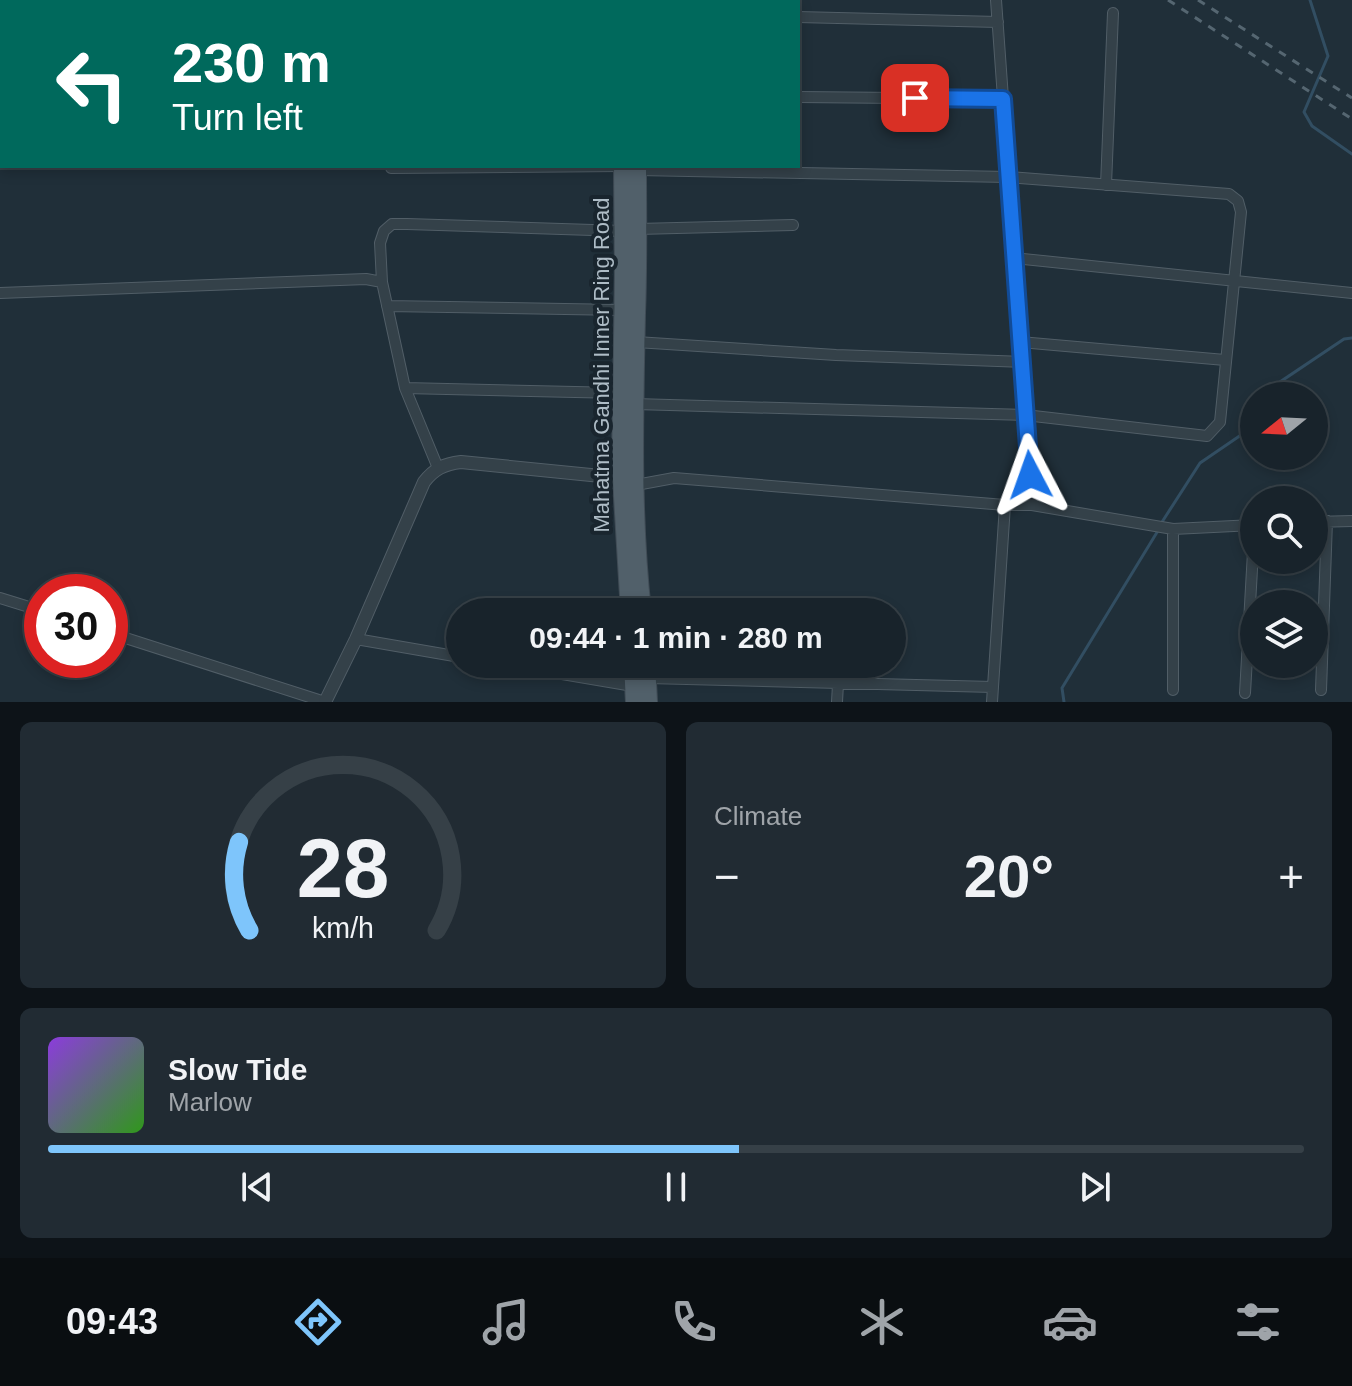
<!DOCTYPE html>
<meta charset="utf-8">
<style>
:root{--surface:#18232b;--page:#212b33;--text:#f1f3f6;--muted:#9fa4a9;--line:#364047;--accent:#7ec5fb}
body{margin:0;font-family:Arial,sans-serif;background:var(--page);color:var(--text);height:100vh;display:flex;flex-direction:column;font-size:30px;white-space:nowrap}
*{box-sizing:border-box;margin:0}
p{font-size:26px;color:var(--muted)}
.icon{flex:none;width:44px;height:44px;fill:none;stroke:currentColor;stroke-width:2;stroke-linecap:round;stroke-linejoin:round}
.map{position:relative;height:702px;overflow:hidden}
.drawer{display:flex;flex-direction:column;gap:20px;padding:20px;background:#0d1318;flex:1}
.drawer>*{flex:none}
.banner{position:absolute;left:0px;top:0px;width:800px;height:168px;box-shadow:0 4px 12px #0003,0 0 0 2px var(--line);background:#00695c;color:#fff;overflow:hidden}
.needle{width:52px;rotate:252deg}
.tools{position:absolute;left:1240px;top:382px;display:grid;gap:16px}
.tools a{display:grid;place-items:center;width:88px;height:88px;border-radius:50%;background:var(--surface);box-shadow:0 4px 12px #0003,0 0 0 2px var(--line);font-size:40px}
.speed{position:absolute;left:24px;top:574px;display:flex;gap:16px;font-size:40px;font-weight:700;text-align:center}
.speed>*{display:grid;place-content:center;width:104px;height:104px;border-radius:50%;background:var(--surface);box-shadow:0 4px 12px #0003,0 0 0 2px var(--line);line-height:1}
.speed .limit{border:12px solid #d22;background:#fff;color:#111}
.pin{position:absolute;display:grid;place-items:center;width:68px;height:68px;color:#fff;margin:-34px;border-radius:16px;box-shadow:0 4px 12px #0006}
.me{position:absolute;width:88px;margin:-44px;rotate:356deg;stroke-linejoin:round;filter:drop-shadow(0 0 6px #0008)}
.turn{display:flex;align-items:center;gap:28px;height:168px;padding:0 40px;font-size:36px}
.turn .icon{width:104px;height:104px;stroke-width:2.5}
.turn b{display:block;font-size:56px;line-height:68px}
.big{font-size:60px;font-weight:700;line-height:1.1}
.drawer .tile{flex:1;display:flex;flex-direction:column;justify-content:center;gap:12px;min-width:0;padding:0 28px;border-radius:12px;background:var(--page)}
.drawer .dial{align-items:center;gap:0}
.dial svg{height:208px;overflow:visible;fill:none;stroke:var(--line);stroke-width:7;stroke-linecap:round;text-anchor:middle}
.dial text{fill:var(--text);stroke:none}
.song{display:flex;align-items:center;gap:24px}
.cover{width:96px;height:96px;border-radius:12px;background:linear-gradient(135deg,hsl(270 70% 55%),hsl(110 70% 35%))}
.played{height:8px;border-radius:4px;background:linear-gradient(90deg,var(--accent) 55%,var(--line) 55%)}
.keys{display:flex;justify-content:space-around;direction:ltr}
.heat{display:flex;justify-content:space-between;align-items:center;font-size:44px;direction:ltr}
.drawer .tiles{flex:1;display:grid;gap:20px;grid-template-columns:1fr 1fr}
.tile:last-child{grid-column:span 2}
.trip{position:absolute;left:446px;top:598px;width:460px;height:80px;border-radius:40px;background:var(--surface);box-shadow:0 4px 12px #0003,0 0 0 2px var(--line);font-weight:700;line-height:80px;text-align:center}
.tabs{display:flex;height:128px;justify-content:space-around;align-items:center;background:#0a0e11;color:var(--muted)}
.tabs .icon{width:56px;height:56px}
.tabs .on{color:var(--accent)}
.tabs b{font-size:36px;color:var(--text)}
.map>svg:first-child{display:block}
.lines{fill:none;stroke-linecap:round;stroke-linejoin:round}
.stream{stroke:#324e62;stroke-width:3}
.minor-casing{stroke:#515e67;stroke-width:12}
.tertiary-casing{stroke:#515e67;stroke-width:14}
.primary-casing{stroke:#404c56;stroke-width:18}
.minor{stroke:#344149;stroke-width:10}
.tertiary{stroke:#344149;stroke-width:12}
.primary{stroke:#51606a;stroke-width:16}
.rail{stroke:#556671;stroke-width:3;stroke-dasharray:8 8;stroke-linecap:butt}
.route-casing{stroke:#114b97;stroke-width:20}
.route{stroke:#1a73e8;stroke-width:14}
.labels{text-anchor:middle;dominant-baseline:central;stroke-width:8;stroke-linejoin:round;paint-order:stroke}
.street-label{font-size:22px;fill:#aebcc6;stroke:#19252e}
</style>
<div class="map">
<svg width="1352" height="702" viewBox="0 0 1352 702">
<rect width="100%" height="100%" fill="#202f39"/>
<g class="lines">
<path class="stream" d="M1310 0 1328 56 1304 112 1312 126 1352 154
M1259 396 1344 339 1352 338
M1162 522 1200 463 1241 435 1254 401
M1064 702 1062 688 1159 529"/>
<defs>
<path id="minor" d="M996 0 1032 505
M798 17 998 22
M798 97 1003 99
M0 115H2
M391 168 622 166
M1106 185 1113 13
M638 229 793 225
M1014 258 1352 293
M0 293 366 279 382 282
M387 306 622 310
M636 342 836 355 1022 362
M1020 342 1225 360
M405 388 620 393
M635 404 1025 415 1207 436 1220 422 1241 212 1238 201 1229 194 1008 177 638 170
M438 468 405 388 382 282 380 243 384 231 392 224H407L623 231
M636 485 674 478 1005 505
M1314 522 1352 521
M1173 529V690
M0 598 42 611
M110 633 325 702
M356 639 460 657
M503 664 633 686
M648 678 993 687
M1321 690 1327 521
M1245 693 1254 534
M837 702 838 684
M992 702 1005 505H1032L1173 529 1254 525"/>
<path id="tertiary" d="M325 702 356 639 424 482C434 469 444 464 461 462L621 478"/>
<path id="primary" d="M615 0V2
M628 0V2
M622 166 623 276 620 463 629 612
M638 166C638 215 639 264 637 313 635 412 632 513 643 612
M632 664 634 702
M647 664 649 702"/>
</defs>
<use href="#minor" class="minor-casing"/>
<use href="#tertiary" class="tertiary-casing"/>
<use href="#primary" class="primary-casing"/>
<use href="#minor" class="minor"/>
<use href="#tertiary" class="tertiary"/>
<use href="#primary" class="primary"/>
<path class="rail" d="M1168 0 1352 119
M1198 0 1352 98"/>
</g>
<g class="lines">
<defs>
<path id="route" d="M915 98 1003 99 1030 475"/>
</defs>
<use href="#route" class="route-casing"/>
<use href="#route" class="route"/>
</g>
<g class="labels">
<g class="street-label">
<text transform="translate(601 365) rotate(-90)">Mahatma Gandhi Inner Ring Road</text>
</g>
</g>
</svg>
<div class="tools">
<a><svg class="needle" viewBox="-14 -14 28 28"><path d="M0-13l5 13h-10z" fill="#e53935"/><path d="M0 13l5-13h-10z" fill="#9fa4a9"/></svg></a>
<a><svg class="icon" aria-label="search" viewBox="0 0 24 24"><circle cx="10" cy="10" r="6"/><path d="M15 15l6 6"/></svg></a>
<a><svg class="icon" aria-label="layers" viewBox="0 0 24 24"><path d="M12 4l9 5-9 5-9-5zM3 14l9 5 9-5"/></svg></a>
</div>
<div class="speed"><div class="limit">30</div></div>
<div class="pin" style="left:915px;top:98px;background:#d93025"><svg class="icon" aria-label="arrive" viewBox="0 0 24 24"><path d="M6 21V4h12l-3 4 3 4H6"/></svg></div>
<svg class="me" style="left:1030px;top:475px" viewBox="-20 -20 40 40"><path d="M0-17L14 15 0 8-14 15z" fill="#1a73e8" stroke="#fff" stroke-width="4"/></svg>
<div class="trip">09:44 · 1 min · 280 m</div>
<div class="banner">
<div class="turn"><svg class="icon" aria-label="left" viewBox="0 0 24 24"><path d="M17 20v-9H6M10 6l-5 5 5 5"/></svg><div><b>230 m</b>Turn left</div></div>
</div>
</div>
<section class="drawer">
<div class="tiles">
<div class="tile dial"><svg viewBox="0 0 100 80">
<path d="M14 69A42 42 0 1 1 86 69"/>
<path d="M14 69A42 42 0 0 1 10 35" stroke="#7ec5fb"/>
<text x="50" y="56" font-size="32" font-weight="700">28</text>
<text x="50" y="72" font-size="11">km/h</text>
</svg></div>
<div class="tile"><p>Climate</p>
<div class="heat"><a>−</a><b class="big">20°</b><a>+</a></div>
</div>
<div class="tile">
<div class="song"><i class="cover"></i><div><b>Slow Tide</b><p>Marlow</p></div></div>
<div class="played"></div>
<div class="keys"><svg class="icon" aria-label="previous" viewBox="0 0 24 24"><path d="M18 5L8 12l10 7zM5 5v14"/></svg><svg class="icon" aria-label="pause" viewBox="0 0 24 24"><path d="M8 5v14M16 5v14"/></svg><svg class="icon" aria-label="next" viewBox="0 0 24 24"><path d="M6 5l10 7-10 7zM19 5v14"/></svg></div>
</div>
</div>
</section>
<nav class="tabs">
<b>09:43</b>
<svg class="icon on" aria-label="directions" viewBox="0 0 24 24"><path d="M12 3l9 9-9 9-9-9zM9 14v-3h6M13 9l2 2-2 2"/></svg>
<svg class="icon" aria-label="music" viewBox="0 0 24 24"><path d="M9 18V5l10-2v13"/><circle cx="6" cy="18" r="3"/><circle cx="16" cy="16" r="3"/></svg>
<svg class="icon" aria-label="phone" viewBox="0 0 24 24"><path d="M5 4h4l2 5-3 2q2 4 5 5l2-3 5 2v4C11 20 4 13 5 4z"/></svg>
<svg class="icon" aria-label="climate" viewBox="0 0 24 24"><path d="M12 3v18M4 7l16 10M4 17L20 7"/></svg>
<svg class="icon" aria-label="car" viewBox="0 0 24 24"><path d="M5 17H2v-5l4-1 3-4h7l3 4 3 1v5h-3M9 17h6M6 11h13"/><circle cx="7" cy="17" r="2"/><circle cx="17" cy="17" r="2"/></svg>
<svg class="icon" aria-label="filters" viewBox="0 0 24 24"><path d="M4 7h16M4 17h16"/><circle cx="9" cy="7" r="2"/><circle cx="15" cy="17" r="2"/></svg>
</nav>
